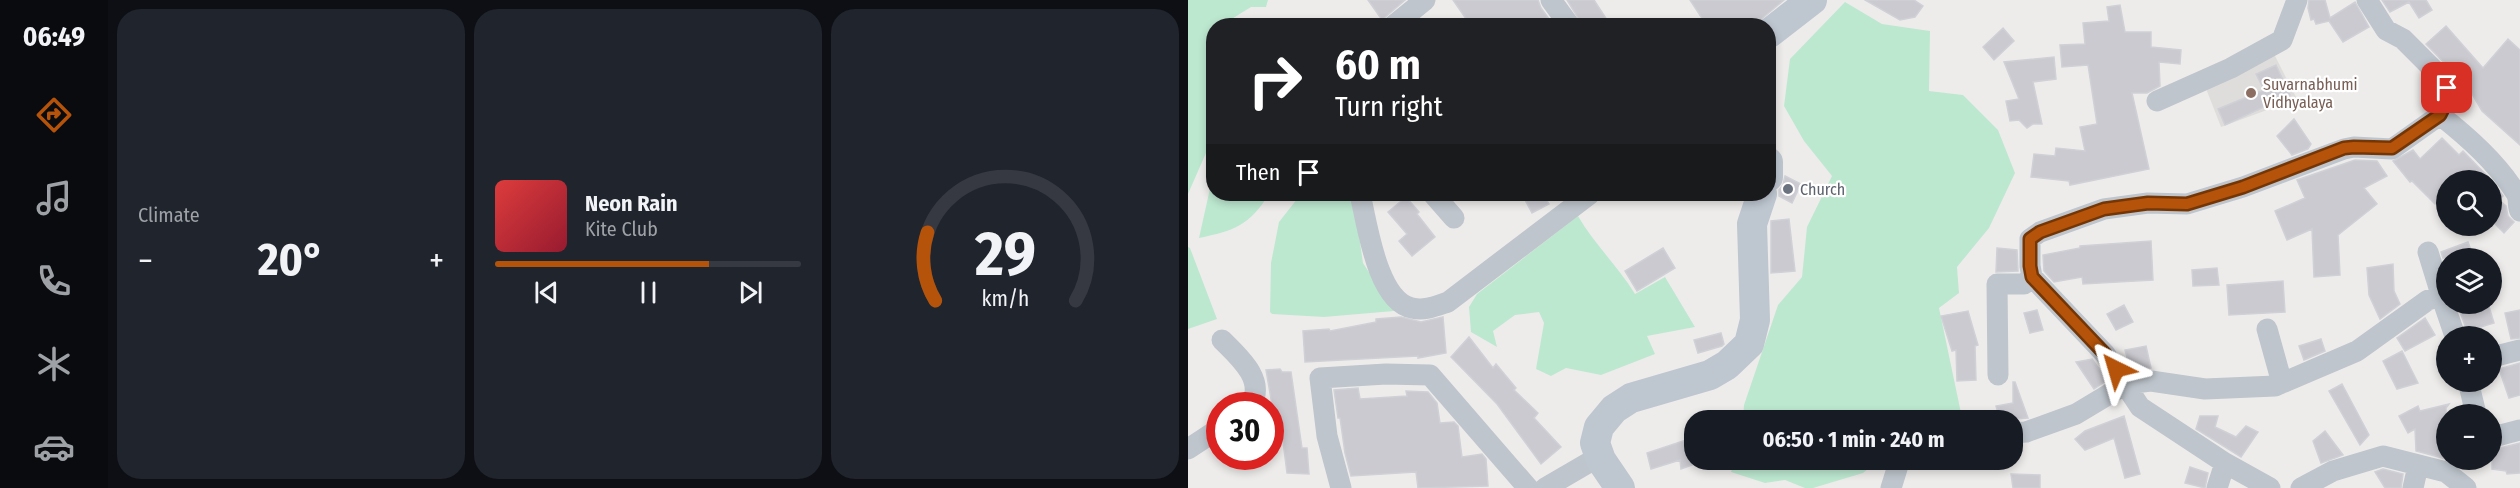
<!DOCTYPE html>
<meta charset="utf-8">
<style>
:root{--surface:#171b24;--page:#20242c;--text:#f1f3f6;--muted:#9ea1a6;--line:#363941;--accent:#b45309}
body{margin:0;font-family:"Fira Sans Condensed",sans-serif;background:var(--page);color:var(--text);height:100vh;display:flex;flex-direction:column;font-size:22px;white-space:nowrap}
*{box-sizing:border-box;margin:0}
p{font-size:20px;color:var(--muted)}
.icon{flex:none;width:33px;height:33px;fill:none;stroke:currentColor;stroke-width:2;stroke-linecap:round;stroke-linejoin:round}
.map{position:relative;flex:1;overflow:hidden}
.sheet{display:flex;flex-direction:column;gap:9px;padding:9px;background:#0d0f14;width:1080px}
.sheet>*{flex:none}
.hud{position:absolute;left:18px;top:18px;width:570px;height:183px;border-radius:24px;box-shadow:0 3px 9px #0003;background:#202124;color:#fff;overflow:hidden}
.fabs{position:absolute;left:1248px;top:170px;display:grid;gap:12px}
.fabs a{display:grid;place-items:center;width:66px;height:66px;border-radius:50%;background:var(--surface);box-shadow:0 3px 9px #0003;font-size:30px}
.speed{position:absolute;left:18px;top:392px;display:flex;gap:12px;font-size:30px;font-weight:700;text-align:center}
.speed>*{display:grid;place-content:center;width:78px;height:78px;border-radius:50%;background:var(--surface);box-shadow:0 3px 9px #0003;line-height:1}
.speed .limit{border:9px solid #d22;background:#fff;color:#111}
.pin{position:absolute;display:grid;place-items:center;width:51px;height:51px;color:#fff;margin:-26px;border-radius:12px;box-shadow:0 3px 9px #0006}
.me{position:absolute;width:66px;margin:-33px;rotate:320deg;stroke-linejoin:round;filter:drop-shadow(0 0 4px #0008)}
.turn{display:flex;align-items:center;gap:21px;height:126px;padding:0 30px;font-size:27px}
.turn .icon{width:78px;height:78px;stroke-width:2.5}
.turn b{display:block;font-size:42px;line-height:51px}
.then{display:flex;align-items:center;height:57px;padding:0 30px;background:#0003;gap:12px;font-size:22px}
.big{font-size:45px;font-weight:700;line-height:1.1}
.sheet .card{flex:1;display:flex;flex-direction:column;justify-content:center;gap:9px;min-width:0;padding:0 21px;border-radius:24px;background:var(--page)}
.sheet .dial{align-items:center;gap:0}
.dial svg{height:156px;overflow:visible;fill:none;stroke:var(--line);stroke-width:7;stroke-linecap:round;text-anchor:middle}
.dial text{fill:var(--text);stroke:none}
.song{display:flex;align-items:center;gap:18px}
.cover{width:72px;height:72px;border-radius:9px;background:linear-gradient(135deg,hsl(0 70% 55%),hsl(350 70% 35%))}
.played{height:6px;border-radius:3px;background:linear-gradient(90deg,var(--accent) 70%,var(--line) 70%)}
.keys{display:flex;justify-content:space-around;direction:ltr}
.heat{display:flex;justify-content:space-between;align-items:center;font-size:33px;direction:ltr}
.sheet .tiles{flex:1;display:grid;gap:9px;grid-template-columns:repeat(3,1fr)}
.trip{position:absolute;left:496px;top:410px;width:339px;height:60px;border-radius:24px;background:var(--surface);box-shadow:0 3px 9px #0003;font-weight:700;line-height:60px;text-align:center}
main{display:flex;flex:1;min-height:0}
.dock{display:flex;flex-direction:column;width:108px;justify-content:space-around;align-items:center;background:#090b0e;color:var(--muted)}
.dock .icon{width:42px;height:42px}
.dock .current{color:var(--accent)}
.dock b{font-size:27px;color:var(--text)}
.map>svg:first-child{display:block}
.education{fill:#dfdddc}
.green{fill:#bde8d0}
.building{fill:#cacad0;stroke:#d0d1d6;stroke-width:1.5}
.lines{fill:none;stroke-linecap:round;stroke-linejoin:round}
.street{stroke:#bec5cc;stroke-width:21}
.secondary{stroke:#bec6d0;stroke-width:30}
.route-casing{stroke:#753606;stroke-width:15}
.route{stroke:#b45309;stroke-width:10}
.education-dot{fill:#8d6e63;stroke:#fff;stroke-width:2}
.worship-dot{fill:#6b7280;stroke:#fff;stroke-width:2}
.labels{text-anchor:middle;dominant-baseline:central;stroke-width:4.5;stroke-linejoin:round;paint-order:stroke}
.education-label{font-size:16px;fill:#785e54;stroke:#fff;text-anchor:start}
.worship-label{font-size:16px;fill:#5b616d;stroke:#fff;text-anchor:start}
</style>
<main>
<nav class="dock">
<b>06:49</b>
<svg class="icon current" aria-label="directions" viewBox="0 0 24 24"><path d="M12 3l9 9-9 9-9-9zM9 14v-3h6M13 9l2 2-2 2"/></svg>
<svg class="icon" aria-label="music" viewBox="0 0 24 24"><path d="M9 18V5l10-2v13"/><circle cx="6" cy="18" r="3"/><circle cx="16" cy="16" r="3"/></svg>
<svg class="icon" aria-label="phone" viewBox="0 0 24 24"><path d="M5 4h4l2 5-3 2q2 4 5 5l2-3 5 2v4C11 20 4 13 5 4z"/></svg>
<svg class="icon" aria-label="climate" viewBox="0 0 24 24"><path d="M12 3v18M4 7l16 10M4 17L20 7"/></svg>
<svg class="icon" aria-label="car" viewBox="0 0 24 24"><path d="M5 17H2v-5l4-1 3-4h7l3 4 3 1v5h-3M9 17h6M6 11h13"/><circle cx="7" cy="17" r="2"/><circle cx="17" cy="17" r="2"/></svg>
</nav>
<section class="sheet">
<div class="tiles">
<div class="card"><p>Climate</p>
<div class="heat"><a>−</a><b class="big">20°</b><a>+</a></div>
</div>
<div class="card">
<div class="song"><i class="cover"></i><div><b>Neon Rain</b><p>Kite Club</p></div></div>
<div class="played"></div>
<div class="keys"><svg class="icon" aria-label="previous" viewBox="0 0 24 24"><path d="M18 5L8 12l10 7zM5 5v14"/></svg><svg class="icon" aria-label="pause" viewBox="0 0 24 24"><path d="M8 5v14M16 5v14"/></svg><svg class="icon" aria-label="next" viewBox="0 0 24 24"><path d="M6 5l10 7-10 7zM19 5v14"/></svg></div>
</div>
<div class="card dial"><svg viewBox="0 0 100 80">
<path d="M14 69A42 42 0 1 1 86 69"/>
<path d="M14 69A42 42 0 0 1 10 34" stroke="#b45309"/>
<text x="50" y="56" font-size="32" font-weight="700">29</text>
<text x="50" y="72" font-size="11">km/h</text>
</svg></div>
</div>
</section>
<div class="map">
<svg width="1332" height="488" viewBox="0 0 1332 488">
<rect width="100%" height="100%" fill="#eeeceb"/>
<path class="education" d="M1085 52 1109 99 1033 127 1017 86Z"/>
<path class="green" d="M0 0H80L78 7H63L34 25 26 26 25 111 20 122 25 137 0 194Z
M657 2 694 24 742 31 741 91 775 95 810 130 827 173 801 228 769 267 771 293 751 308 773 413 758 420H555L556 405 590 305 614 277 619 227 644 176 616 141 596 106 602 59Z
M25 175 26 194H81C62 225 46 231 11 238Z
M113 194H165L175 263 206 311 136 317 84 314 82 312 83 263 91 222Z
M390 216C406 244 430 266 447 294L477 277 507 327 459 336 467 354 413 375 378 368 363 376 348 369 356 323 351 312 327 315 305 331 309 347 283 332 281 307 289 294Z
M0 247 2 248 29 319 0 329Z
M548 459H692L675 473 625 488H617L597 480 577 483 543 472Z"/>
<path class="building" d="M180 0H217L194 20Z
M265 0H350L353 8 366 26H283Z
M379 0H406L423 26H395Z
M502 0H596L565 26H519Z
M677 0H726L735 6 727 17 712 20Z
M1121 0H1137L1142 18 1167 2 1181 27 1155 42 1141 21 1128 24 1126 19 1123 20 1120 8Z
M1194 0H1238L1244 10 1231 18 1221 2 1202 12Z
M932 5 937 32H963V47L993 50 992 64 971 62 972 86 959 93H944L961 169 882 185 881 181 843 177 846 154 867 156 868 148 897 151 892 127 909 124 900 65 874 67 872 45 897 44 895 23 921 21 919 7Z
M1258 26 1295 68 1320 39 1332 50V145L1294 111 1269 68 1265 72 1238 44Z
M815 28 826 41 806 60 795 47Z
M866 57 868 79 845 82 854 124H845L839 128 831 120 822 121 818 101 831 99 816 62Z
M1088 65 1102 95 1037 125 1030 109 1076 90 1068 74Z
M1106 119 1123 144 1120 149 1104 155 1089 136Z
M1254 138 1271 155 1275 151 1303 180H1258V193L1247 204 1224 181 1222 182 1205 161 1225 150 1232 159Z
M1167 160 1189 161 1199 176 1176 188 1189 204 1150 235 1152 275 1126 277 1124 229 1099 240 1087 211 1117 198 1109 180Z
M597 176 613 184 604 203 591 196V190L595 185Z
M1304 181 1315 196 1311 200 1318 206 1320 216 1326 222 1316 233 1304 221Z
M334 194H355L361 204 344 213Z
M218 197 231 212 229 214 247 237 224 256 211 241 219 234 200 212Z
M601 219 607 271 583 273V221Z
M963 241 965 280 895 284 894 277 866 282 856 271 855 255 892 248V246Z
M1280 242 1286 258H1255L1253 252Z
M475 248 487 268 449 291 437 271Z
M809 248 829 250 830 271 808 272Z
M1205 264 1206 291 1212 304 1192 319 1181 295 1179 268Z
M1029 268 1031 285 1005 286 1004 270Z
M1095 281 1097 312 1041 315 1039 285Z
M1291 303H1300L1306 323 1279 331 1271 309Z
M936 305 945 322 928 330 919 314Z
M849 310 855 330 842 333 836 313Z
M1332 310V338L1323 339 1317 313Z
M780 311 790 345 787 346 788 380 769 381 768 350 764 351 753 316Z
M213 317 233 322 255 317 258 353 230 358V356L117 362 115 331 141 329 142 331 188 322V319Z
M1237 318 1247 335 1217 351 1209 338Z
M533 333 536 344 534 346 510 353 506 340Z
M281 337 305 368 308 364 328 388 326 390 350 413 346 418 373 447 353 464 309 404 263 357Z
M1133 339 1137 351 1116 360 1111 346Z
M958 346 963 368 943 371 936 359 939 357 937 350Z
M1214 351 1230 383 1209 389 1195 361Z
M904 359 919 380 906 389 888 362Z
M1332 363V395L1321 398 1311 369Z
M92 369 94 372H103L114 448H119L121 474 99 473 94 434H89L78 370Z
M825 382H827L840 418 812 420 808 406 825 403Z
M1154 384 1181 435 1172 445 1141 391Z
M170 388 172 399 219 396 218 391 240 392 249 403 252 423 266 422 270 426 274 457 294 454 298 459 300 486 230 488 228 472 163 476 157 453 152 418H150L146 390Z
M1261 404 1258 408V459L1228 451 1227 429 1220 433 1211 416 1230 406 1232 411Z
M936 416 952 474 937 478 926 438 897 450 887 439 897 431Z
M1012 416H1030L1027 427 1048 437 1058 426 1070 432 1053 457 1008 429Z
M1137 431 1155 455 1133 463 1125 441Z
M507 437V464L493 469 492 460 463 469 459 453Z
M1332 443V473L1319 474 1318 471 1304 469V448H1312Z
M1002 467 1020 473 1017 488 997 483Z
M1195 469 1215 474 1213 488H1197L1187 472Z
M823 474 852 475V488H825Z"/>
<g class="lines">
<path class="street" d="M363 0 382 26
M205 26 237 0
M969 101 1043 68 1094 40 1109 0
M1252 115C1281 138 1308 162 1328 193 1332 199 1329 206 1332 211
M172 194C179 223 189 301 224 308 237 311 248 306 260 302L402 194
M245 194 266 218
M1240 252 1255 301
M1079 329 1094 383
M34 340C51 357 78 380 63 405
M1304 357 1332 350
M810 375 809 284H836L844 277
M1280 381 1288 414
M825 433 838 432 888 414 938 384 963 381 1017 389 1087 386 1169 351 1240 300 1247 298 1255 301 1267 336
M1304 435 1309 436 1332 430
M0 449 32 428
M1037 463 1082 488
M153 488 139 436 132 378 198 374 242 375 340 488
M357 488 412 456
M703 488 712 459
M1029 488 1037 463 952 407 917 354 844 277 842 266V239L852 232 916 209 960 203 999 204 1055 187 1156 149 1166 147 1204 149 1252 115 1261 97 1254 78 1215 39 1198 30 1179 0
M1113 488 1145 471 1195 456 1258 472 1278 488
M1225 488 1230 466"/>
<path class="secondary" d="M580 34 624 0
M580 162V177
M432 488 413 460 407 443 411 427 426 409 443 398 522 375 539 365 561 344 567 320 564 224 574 194"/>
</g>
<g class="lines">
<defs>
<path id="route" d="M928 369 917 354 844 277 842 266V239L852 232 916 209 960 203 999 204 1055 187 1156 148 1166 147 1204 148 1252 115 1261 97 1259 88"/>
</defs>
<use href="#route" class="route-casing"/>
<use href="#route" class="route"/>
</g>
<circle class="education-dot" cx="1063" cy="93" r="6"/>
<circle class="worship-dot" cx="600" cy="189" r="6"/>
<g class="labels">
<g class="education-label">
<text x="1075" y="84">Suvarnabhumi<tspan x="1075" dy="18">Vidhyalaya</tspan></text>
</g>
<g class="worship-label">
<text x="612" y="189">Church</text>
</g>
</g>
</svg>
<div class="fabs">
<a><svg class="icon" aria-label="search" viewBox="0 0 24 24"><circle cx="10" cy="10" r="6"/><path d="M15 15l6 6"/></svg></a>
<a><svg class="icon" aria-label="layers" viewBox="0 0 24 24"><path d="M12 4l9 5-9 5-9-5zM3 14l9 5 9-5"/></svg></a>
<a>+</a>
<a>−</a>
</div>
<div class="speed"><div class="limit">30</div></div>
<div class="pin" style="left:1259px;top:88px;background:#d93025"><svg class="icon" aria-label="arrive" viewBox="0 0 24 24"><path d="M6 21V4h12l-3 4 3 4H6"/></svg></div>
<svg class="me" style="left:928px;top:369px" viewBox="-20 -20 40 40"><path d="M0-17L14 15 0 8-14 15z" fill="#b45309" stroke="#fff" stroke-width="4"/></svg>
<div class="trip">06:50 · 1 min · 240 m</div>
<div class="hud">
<div class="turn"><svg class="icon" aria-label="right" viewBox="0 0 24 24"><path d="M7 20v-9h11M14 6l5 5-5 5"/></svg><div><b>60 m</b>Turn right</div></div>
<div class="then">Then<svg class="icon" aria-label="arrive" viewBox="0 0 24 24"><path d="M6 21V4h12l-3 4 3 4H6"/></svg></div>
</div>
</div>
</main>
